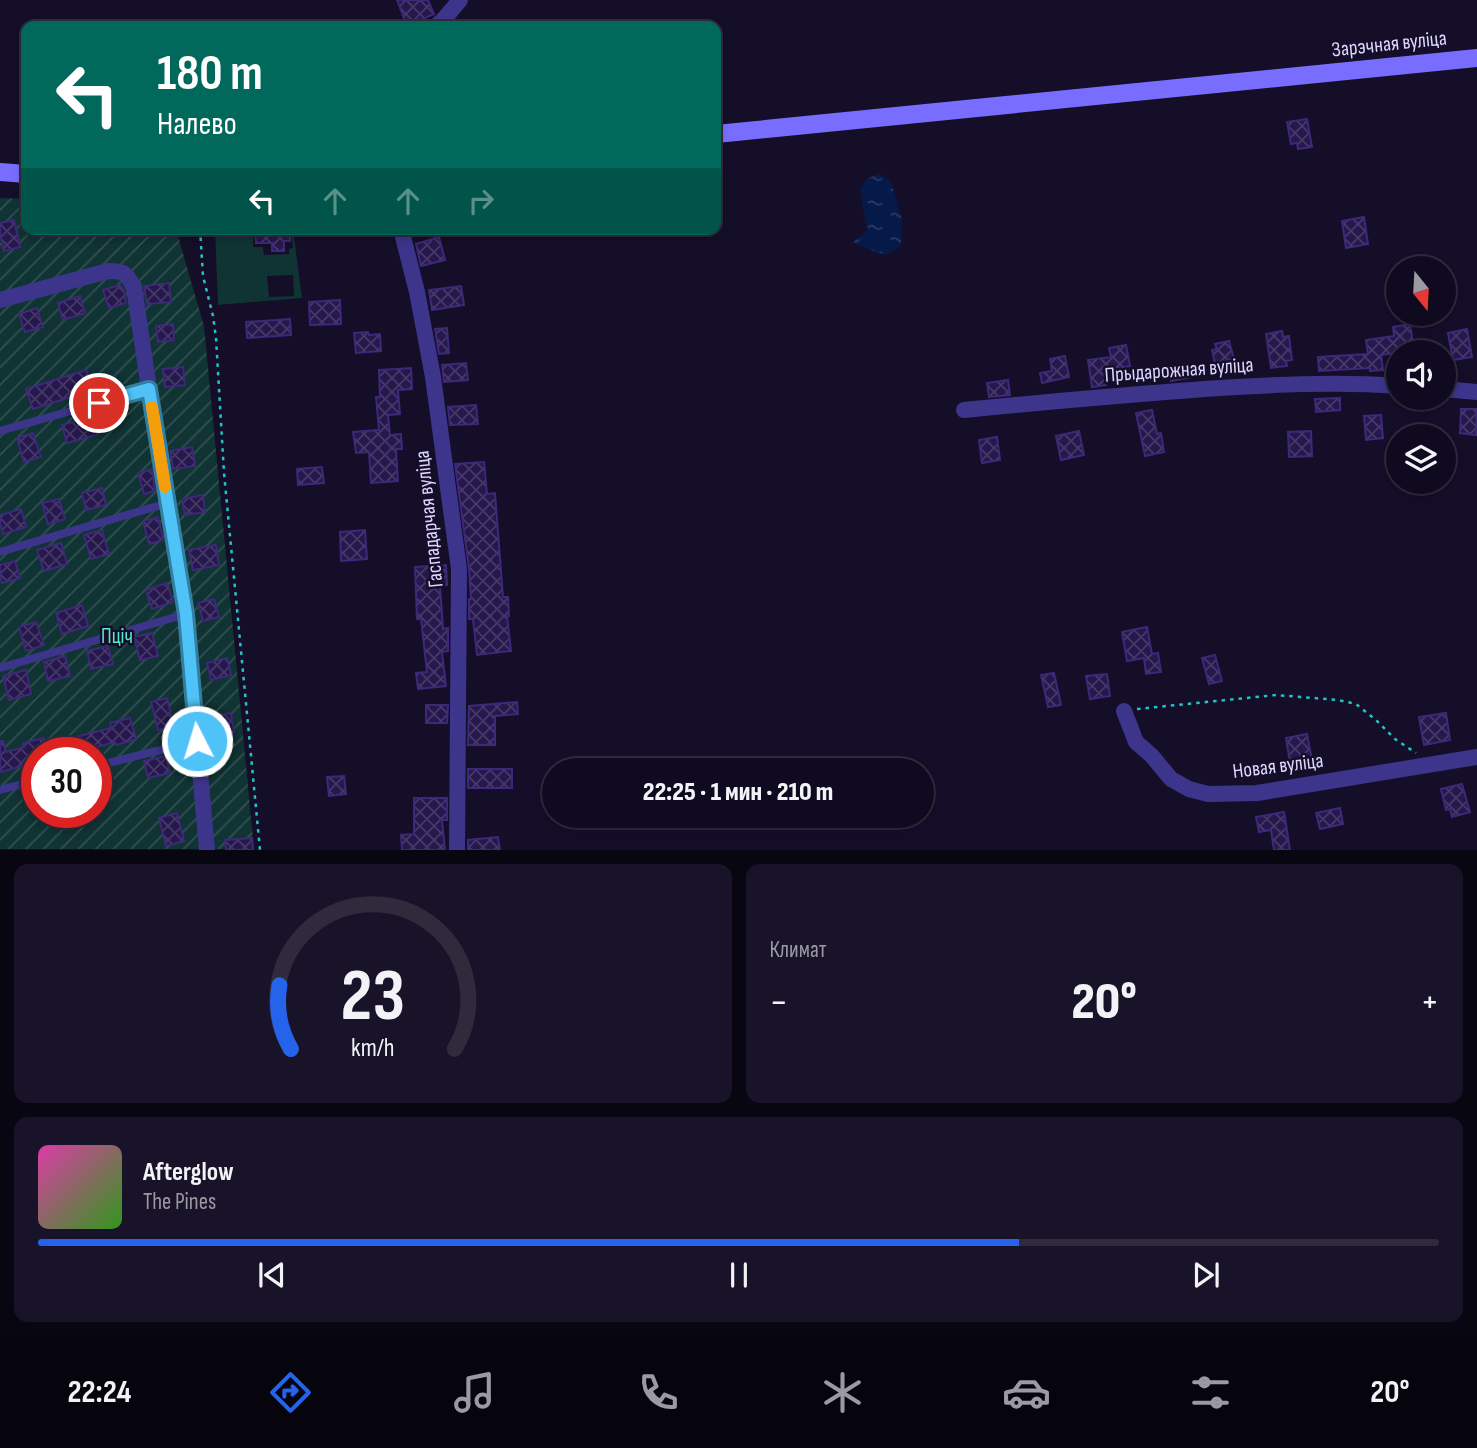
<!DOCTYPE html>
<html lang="ru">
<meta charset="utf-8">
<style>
:root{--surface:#0f0a1f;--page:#181328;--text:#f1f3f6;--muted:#9b9aa4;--line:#2f2b3d;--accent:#2563eb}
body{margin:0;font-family:"Sofia Sans Condensed",sans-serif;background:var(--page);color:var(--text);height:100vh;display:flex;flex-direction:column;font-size:26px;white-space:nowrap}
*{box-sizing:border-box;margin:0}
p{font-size:23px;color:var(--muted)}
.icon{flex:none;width:38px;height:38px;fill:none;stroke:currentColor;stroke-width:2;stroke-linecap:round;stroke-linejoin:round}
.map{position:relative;height:850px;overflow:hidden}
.sheet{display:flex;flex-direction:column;gap:14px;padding:14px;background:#080611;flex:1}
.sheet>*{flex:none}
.top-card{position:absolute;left:21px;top:21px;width:700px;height:214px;border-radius:14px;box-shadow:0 4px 10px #0003,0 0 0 2px var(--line);background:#00695c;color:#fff;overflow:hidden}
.needle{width:46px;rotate:162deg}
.controls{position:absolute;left:1386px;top:256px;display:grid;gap:14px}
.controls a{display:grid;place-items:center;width:70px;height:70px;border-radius:50%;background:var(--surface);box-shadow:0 4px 10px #0003,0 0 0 2px var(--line);font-size:35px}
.speed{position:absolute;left:21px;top:737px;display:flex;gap:14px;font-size:35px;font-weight:700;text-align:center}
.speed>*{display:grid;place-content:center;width:91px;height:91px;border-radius:50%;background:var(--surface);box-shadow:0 4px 10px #0003,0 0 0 2px var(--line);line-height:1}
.speed .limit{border:10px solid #d22;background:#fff;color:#111}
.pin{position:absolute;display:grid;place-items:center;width:60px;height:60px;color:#fff;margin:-30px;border:4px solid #fff;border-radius:50%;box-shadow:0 2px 7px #0007}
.me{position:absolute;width:77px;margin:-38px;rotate:355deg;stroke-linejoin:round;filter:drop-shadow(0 0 5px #0008)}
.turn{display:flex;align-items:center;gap:24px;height:147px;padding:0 21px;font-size:32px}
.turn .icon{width:91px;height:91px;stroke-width:2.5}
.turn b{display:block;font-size:49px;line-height:60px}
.lanes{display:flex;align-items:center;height:66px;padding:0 21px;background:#0003;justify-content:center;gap:35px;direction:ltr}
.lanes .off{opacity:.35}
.big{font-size:52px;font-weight:800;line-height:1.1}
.sheet .widget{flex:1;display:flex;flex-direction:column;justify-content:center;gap:10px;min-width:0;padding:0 24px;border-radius:14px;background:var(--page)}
.sheet .dial{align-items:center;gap:0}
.dial svg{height:182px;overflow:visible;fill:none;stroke:var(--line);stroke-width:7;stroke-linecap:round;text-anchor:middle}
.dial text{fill:var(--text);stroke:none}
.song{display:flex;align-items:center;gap:21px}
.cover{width:84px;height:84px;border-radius:10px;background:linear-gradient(135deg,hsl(320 70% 55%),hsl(110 70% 35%))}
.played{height:7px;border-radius:4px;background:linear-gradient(90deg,var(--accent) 70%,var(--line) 70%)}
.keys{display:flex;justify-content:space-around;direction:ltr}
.heat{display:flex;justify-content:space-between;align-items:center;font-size:38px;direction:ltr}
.sheet .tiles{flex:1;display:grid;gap:14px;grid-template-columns:1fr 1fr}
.widget:last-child{grid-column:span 2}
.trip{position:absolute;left:542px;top:758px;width:392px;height:70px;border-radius:35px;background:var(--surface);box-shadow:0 4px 10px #0003,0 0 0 2px var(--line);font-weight:800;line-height:70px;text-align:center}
.tabs{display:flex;height:112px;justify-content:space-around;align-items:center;background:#06040c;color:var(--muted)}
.tabs .icon{width:49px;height:49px}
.tabs .on{color:var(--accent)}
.tabs b{font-size:32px;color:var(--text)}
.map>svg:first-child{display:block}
.green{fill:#103333;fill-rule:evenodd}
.garden{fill:url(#garden-furrows);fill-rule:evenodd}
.water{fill:url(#water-ripples)}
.building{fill:url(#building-cross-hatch);stroke:#3d287a;stroke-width:2}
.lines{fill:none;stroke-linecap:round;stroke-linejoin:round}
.path{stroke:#25c4c4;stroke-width:2.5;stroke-dasharray:3.5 5;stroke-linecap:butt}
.lane{stroke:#3d358c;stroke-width:8}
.street{stroke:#3d358c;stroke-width:16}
.secondary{stroke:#796dff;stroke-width:18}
.route-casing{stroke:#337fa1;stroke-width:18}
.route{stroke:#4fc3f7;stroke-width:12}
.slow{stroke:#f59e0b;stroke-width:12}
.labels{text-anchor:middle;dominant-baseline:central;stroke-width:5;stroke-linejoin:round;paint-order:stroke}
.street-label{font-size:21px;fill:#ddd6ff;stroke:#140e29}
.park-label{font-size:21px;fill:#56eace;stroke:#140e29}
</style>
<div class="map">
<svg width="1477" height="850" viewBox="0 0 1477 850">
<defs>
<pattern id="garden-furrows" width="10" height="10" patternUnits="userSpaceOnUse" patternTransform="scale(1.75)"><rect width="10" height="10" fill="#103333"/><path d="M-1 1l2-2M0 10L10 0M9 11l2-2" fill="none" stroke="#325052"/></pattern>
<pattern id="water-ripples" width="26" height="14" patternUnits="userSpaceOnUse" patternTransform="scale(1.75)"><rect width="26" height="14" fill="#061a4a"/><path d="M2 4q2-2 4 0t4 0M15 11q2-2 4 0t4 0" fill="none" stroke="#2a3b65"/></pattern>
<pattern id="building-cross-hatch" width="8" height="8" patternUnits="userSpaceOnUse" patternTransform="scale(1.75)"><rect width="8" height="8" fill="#26184c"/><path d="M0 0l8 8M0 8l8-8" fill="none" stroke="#453967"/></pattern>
</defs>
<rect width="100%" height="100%" fill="#140e29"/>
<path class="green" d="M215 229H253V247H263L264 255 289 254V249L293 248 291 229H293L302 298 218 305ZM293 275 294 296 269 297 267 276Z"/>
<path class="garden" d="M0 198 26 199V229H176L204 326 254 849H0ZM37 752H96V812H37Z"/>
<path class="water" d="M878 173 888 179 892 185 902 220 901 246 885 255 852 243 867 231 860 190 866 180Z"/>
<path class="building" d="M397 0H428L434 14 407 26Z
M1307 119 1312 147 1298 149 1297 143 1291 144 1287 122Z
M1364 217 1368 244 1346 248 1342 221Z
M14 220 20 247 4 251 0 234V223Z
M255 229H290V241H284V251H272V243H256Z
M439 237 445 260 421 266 416 244Z
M169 283 171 302 147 304 144 286Z
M120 285 124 291 126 303 109 308 103 290Z
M461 286 464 305 432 310 429 290Z
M80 296 85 313 63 320 58 303Z
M340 300 341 324 310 325 309 302Z
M37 308 43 327 25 332 19 314Z
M290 319 291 335 247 338 246 322Z
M173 324 174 340 158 342 156 326Z
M1410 324 1414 350 1381 355 1383 370 1370 371V368L1319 371 1318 357 1368 354 1366 340 1394 336 1393 327Z
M447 328 449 353 439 354 435 329Z
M1467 329 1472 357 1453 360 1448 333Z
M1282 331 1283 337 1289 336 1292 360 1286 361 1287 366 1271 368 1266 334Z
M368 332 369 335 380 334 381 351 356 353 354 333Z
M1229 341 1234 359 1215 364 1212 350 1217 349 1215 344Z
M1126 345 1130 366 1104 371 1106 385 1092 387 1088 360 1111 357 1109 348Z
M1065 356 1069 377 1042 383 1040 373 1052 371 1050 359Z
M466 363 468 380 444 382 442 365Z
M1190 365 1192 377 1171 381 1169 369Z
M183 367 185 385 165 387 163 369Z
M411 368 412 389 398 390 400 414 388 415 390 435 401 434 402 449H396L398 481 371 483 369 452 356 453 353 432 379 430 376 397H380L379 370Z
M86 370 93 390 33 409 26 389Z
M1008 380 1010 395 989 397 987 383Z
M1340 398V410L1316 412 1315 399Z
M476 405 478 424 450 425 448 407Z
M1461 409H1477L1476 435 1460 433Z
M1152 410 1157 434 1161 433 1164 452 1145 456 1136 413Z
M1381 415 1383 438 1366 440 1364 416Z
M93 416 99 434 67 443 62 425Z
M1079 431 1084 455 1061 460 1056 436Z
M1311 431 1312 456 1289 457 1288 432Z
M33 433 41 457 24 462 17 438Z
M997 437 1000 460 982 463 979 440Z
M192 447 195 466 173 469 170 451Z
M484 462 487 494 495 493 503 597H508L509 616H507L511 651 477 655 473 619H469V599H471L469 568 455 464Z
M322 467 324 483 298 485 297 469Z
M152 469 155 491 144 494 138 473Z
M102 488 106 505 86 510 82 493Z
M203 495 205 512 185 515 182 499Z
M59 499 65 519 48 524 42 503Z
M21 509 26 527 3 534 0 523V515Z
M158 517 163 540 149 544 143 521Z
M102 530 109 554 91 559 84 535Z
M365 530 367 559 341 561 340 532Z
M61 543 67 564 44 571 37 550Z
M216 545 219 565 193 570 189 550Z
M15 561 20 578 2 583 0 575V565Z
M446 565 447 585 440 586 443 629 448 628V651L442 652 446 686 418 689 416 673 427 672 421 619H417L415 567Z
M167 583 173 602 152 609 146 590Z
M214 599 219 617 203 621 198 603Z
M82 605 88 626 62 634 56 613Z
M36 622 44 645 26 651 19 627Z
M1147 627 1152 654 1158 653 1161 672 1146 674 1144 658 1127 661 1122 632Z
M152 633 158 656 140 660 134 637Z
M108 646 113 664 91 669 87 651Z
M1215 655 1222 681 1209 684 1202 658Z
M65 656 70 676 48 681 44 662Z
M227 658 231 675 211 680 207 663Z
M26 670 31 694 9 700 3 676Z
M1054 673 1061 705 1048 707 1041 675Z
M1107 674 1110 696 1090 699 1086 676Z
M167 698 174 726 158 730 151 702Z
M517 702 518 714 495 716V745H468L469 706Z
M426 705H448L447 723H426Z
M231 713 234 732 215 735 212 716Z
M1446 713 1450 740 1424 745 1419 717Z
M130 718 136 739 116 745 115 742 78 752H72L68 739 111 728 110 723Z
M1307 734 1312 760 1290 763 1286 738Z
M44 738 47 752H37V762L0 772V741H3L6 752 24 747 23 743Z
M166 756 170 773 148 778 144 761Z
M468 769H512V788H468Z
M344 776 346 794 329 796 327 777Z
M1462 784 1470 812 1452 817 1450 809 1446 810 1441 789Z
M414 798H447V820H442L445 850H402L401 835 414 834Z
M1340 808 1343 824 1320 829 1316 813Z
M1284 812 1290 850H1274L1271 830 1259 832 1256 817Z
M177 813 184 841 166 846 159 818Z
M498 837 500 850H468V840Z
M252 838 253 850H226L225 840Z"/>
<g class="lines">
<path class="path" d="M200 229 203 276 213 316 216 338 224 473 260 850
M1137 709 1276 695 1338 700 1356 704 1376 720 1395 739 1416 753"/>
<path class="lane" d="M0 431 149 389
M0 552 168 503
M0 668 186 614
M96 766 197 741
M0 790 37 780"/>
<path class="street" d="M436 26 444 19 460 0
M401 229 417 292 433 377 459 569 457 850
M0 300 108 271C125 271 126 273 134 287L149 389 186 614 207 850
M1444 389 1477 392
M964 410C1044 402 1125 395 1205 389 1269 385 1334 381 1398 386
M1124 711 1136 742 1152 756 1171 779 1189 789 1208 794 1257 793 1477 757"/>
<path class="secondary" d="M716 134 1477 58
M0 172 26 174"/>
</g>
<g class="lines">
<defs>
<path id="route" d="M99 403 149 389 186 614 197 741"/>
</defs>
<use href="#route" class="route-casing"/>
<use href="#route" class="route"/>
<path class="slow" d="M152 407 165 487"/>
</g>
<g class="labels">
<g class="street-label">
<text transform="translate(1389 44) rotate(-6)">Зарэчная вуліца</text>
<text transform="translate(1179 370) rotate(-4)">Прыдарожная вуліца</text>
<text transform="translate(429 519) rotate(-96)">Гаспадарчая вуліца</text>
<text transform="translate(1278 766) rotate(-7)">Новая вуліца</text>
</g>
<g class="park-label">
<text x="117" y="636">Пціч</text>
</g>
</g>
</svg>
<div class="controls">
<a><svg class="needle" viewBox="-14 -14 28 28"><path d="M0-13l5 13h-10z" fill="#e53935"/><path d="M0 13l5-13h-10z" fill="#9b9aa4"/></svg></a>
<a><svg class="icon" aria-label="sound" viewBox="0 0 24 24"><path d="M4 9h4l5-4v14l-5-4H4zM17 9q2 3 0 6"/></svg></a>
<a><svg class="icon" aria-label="layers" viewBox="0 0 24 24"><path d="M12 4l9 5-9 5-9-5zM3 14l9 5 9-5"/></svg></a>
</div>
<div class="speed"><div class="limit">30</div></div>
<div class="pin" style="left:99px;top:403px;background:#d93025"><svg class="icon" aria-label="arrive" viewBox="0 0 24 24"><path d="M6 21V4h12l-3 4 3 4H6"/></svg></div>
<svg class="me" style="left:197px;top:741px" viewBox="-20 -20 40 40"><circle r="17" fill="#4fc3f7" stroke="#fff" stroke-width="3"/><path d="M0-11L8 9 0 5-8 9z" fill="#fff"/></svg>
<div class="trip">22:25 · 1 мин · 210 m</div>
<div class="top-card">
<div class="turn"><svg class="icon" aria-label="left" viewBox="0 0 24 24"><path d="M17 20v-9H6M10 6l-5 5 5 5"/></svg><div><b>180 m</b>Налево</div></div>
<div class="lanes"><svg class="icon" aria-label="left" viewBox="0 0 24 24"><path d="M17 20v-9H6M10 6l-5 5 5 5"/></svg><svg class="icon off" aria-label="ahead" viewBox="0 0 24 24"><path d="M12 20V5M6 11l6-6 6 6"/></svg><svg class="icon off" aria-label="ahead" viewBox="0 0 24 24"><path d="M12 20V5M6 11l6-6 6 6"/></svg><svg class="icon off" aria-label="right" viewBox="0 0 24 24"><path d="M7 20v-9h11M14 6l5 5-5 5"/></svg></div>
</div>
</div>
<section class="sheet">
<div class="tiles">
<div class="widget dial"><svg viewBox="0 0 100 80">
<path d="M14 69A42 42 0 1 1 86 69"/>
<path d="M14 69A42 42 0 0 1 9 41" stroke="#2563eb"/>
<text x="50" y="56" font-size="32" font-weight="700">23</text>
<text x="50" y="72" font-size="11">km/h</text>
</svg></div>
<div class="widget"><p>Климат</p>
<div class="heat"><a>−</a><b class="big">20°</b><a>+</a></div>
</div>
<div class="widget">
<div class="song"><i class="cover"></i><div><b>Afterglow</b><p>The Pines</p></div></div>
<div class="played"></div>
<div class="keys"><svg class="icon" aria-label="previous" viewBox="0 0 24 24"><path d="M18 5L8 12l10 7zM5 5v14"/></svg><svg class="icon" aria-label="pause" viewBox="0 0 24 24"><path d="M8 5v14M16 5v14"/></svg><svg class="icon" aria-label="next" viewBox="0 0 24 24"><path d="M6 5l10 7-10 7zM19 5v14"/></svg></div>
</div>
</div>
</section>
<nav class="tabs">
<b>22:24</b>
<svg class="icon on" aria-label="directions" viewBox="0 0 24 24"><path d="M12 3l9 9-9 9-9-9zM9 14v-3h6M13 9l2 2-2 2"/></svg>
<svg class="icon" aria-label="music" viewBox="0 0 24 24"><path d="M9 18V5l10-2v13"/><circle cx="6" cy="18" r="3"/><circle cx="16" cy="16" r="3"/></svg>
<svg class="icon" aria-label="phone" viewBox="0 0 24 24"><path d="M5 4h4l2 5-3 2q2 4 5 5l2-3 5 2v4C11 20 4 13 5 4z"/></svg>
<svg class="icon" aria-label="climate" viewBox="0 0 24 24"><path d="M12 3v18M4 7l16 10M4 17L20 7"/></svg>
<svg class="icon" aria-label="car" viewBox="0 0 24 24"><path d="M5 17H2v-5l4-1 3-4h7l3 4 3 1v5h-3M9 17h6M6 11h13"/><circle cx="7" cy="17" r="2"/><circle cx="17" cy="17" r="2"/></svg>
<svg class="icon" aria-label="filters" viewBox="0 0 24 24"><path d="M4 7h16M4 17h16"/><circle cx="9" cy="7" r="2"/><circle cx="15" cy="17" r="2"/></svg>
<b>20°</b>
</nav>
